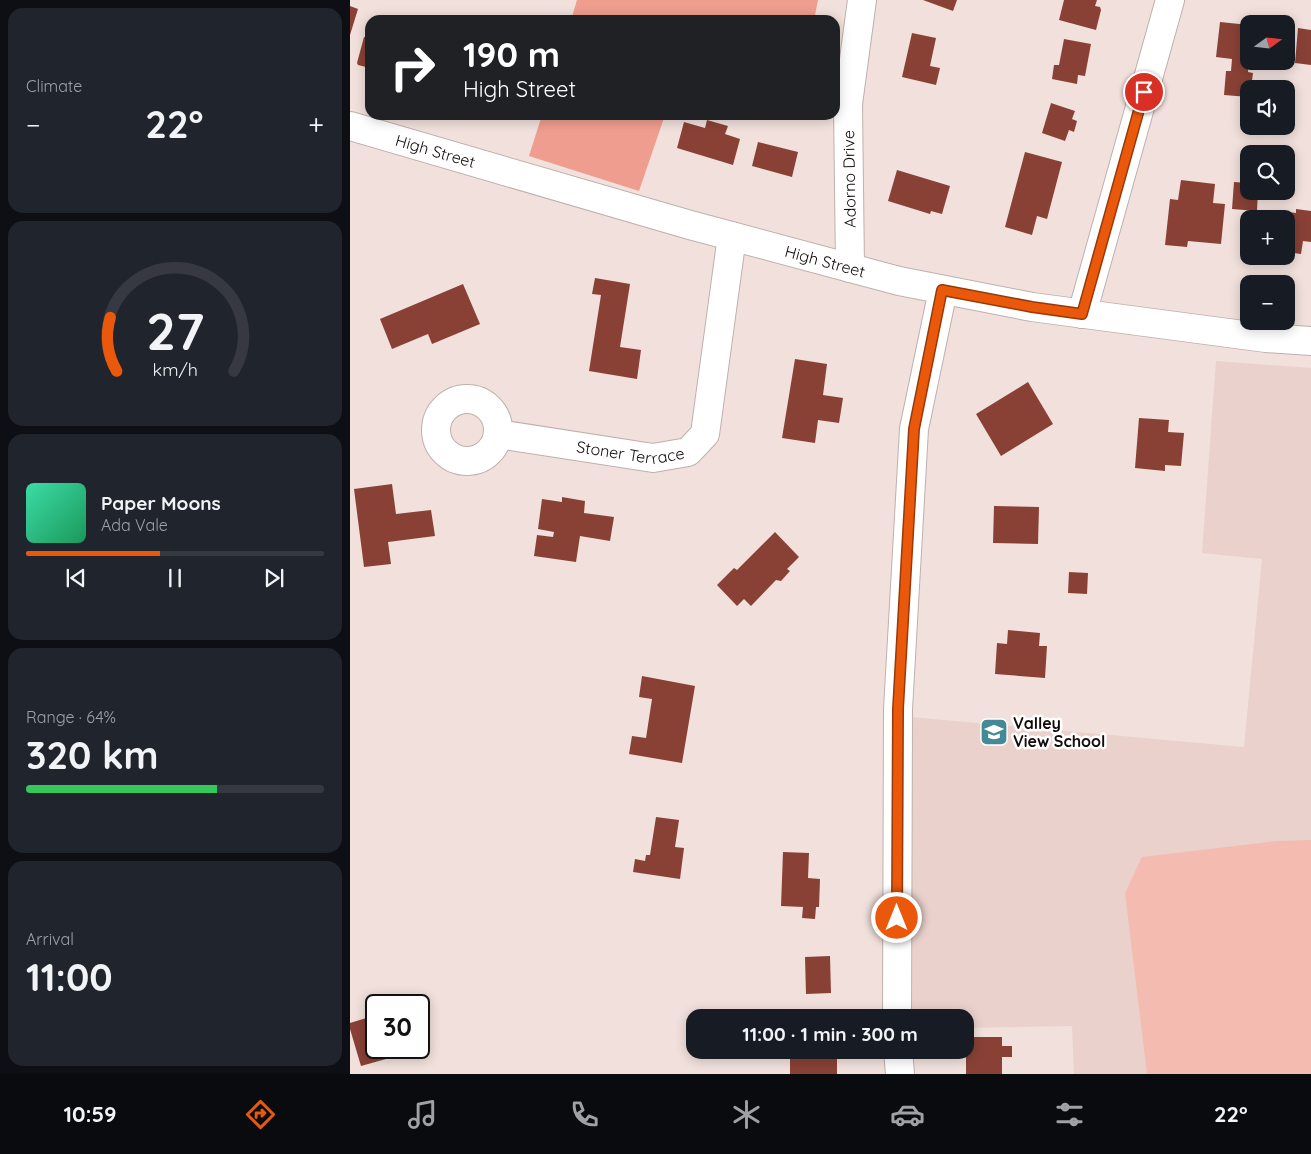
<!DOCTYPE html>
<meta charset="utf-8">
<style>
:root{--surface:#171b24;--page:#20242c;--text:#f1f3f6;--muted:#9ea1a6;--line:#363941;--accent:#ea580c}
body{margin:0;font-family:Quicksand,sans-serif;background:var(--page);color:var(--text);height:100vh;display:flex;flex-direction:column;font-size:19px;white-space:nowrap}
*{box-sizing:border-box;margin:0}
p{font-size:16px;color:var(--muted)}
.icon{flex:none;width:28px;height:28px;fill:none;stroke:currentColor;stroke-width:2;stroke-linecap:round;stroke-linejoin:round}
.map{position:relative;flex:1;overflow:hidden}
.drawer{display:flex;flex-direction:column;gap:8px;padding:8px;background:#0d0f14;width:350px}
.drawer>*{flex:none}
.hud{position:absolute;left:15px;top:15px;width:475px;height:105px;border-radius:15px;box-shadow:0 2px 12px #0003;background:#202124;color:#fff;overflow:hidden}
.needle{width:32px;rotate:75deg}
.controls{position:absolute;left:890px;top:15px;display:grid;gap:10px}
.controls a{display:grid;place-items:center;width:55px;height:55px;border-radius:10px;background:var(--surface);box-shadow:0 2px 12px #0003;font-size:25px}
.speed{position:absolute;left:15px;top:994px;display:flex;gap:10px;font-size:25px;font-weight:700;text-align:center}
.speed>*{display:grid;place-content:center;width:65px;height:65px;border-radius:50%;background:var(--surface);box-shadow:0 2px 12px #0003;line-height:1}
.speed .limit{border:2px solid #111;border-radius:8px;background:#fff;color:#111}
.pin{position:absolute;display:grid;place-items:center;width:42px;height:42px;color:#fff;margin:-21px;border:2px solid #fff;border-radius:50%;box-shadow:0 1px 5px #0007}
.me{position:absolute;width:55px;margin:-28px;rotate:0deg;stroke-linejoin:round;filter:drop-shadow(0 0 4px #0008)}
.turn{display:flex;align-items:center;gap:18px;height:105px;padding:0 15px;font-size:22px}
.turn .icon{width:65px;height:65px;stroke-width:2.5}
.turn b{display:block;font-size:35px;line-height:42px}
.big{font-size:38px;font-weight:700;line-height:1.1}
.drawer .widget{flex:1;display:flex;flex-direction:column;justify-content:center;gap:8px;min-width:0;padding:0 18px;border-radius:15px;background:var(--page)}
.drawer .dial{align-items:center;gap:0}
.dial svg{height:130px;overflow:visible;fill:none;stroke:var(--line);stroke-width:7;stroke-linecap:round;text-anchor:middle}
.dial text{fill:var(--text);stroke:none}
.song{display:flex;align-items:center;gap:15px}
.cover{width:60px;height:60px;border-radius:8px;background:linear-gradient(135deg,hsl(160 70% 55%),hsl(150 70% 35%))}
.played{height:5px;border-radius:2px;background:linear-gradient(90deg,var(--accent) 45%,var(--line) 45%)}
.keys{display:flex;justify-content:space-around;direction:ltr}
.heat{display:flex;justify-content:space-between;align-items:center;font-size:28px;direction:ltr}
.charge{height:8px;border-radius:4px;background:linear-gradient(90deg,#34c759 64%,var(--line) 0)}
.trip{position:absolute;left:336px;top:1009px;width:288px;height:50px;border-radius:15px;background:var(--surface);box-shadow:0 2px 12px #0003;font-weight:700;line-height:50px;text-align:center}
.dock{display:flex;height:80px;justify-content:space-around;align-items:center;background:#090b0e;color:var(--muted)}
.dock .icon{width:35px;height:35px}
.dock .current{color:var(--accent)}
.dock b{font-size:22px;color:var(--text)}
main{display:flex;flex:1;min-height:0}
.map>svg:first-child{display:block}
.built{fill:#ead1cc}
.green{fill:#f4bcb1}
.forest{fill:#ef9d8e}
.building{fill:#894135}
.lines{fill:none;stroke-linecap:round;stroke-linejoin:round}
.minor-casing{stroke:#c0b0ad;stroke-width:30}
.minor{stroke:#fff;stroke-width:28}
.route-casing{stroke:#983908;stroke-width:12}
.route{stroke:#ea580c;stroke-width:9}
.labels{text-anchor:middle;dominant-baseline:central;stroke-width:5;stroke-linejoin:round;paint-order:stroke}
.street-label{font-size:16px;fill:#110b0a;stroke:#fff}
.poi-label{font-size:16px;font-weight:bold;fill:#110b0a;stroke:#fff;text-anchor:start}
</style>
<main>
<section class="drawer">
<div class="widget"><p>Climate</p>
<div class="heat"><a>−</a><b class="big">22°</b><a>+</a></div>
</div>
<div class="widget dial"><svg viewBox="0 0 100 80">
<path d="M14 69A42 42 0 1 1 86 69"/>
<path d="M14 69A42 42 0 0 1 10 36" stroke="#ea580c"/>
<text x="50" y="56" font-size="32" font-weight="700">27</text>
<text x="50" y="72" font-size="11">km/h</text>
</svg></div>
<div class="widget">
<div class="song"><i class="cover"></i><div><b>Paper Moons</b><p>Ada Vale</p></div></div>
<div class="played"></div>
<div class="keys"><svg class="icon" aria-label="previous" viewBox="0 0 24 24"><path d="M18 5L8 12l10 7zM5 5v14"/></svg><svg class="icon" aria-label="pause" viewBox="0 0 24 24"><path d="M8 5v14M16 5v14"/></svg><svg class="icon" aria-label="next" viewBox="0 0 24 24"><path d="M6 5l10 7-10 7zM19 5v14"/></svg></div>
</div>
<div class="widget"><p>Range · 64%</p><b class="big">320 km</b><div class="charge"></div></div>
<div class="widget"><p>Arrival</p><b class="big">11:00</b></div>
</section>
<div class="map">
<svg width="961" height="1074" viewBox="0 0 961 1074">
<rect width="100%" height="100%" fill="#f1e0dc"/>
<path class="built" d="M866 361 961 368V1074H724L722 1026 615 1028V1018L562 1017 561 717 894 747 912 559 852 553Z"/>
<path class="green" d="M961 840V1074H797L775 893 792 857 926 841Z"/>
<path class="forest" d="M227 0H468L464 20H221Z
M192 115H315L289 191 179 156Z"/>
<path class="building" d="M573 0H607L603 11Z
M714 0H747L745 6 750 7 751 10 746 30 709 20Z
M0 6 8 9 0 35Z
M870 22 899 25V61L898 72 903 73 901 89H899V97L874 95 876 71H881L882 59 866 57Z
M948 28 961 30V65L945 63Z
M562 33 586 38 580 66 590 68 586 85 552 77Z
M14 37 20 38V68L8 65 7 63Z
M714 39 741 44 735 76 728 75 727 84 702 79 704 65H709Z
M701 103 725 111 722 119 727 121 724 132 719 130 715 141 692 133Z
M357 120 378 126 375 134 390 139 383 165 327 148 334 122 355 128Z
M408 142 448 152 442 177 402 166Z
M675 152 712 162 697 219 687 216 682 235 655 227Z
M547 170 600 186 592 214 581 211 580 214 538 201Z
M831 180 865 184 863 203 875 204 871 244 838 241 837 247 815 245 820 199 828 200Z
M884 182 899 183V191H908L907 211 882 209Z
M946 209 961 211V242L953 241 951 254 936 252V219H920L922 210 946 213Z
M245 278 280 284 270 347 291 350 287 379 239 371 251 295 242 294Z
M113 284 130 324 82 344 78 334 42 349 30 319Z
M445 359 477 364 473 395 493 398 489 423 468 420 465 443 432 438Z
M678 382 703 424 651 456 626 414Z
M789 418 819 420 818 432 834 433 831 466 815 465V471L785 468Z
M42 484 46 514 81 510 85 536 38 542 41 564 14 567 4 489Z
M212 497 235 501 234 513 264 517 260 541 230 536 226 562 184 556 187 535 203 537 204 532 188 529 192 499 212 502Z
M644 506 689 507 688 544 643 543Z
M425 532 449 557 437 569 440 571 431 581 426 580 401 606 394 599 387 606 367 585 384 568 387 570Z
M719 572 738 573 737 594 718 593Z
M658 630 690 633 689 646H697L695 678 645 674 647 643 657 644Z
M292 676 345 686 332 763 279 754 282 736 296 738 302 699 289 697Z
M306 817 329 820 325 847 334 848 330 879 283 872 285 859 295 861 296 855H300Z
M433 852 459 853 458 878 470 879 469 907H466L465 919 452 918 453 907 431 906Z
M480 956 481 993 456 994 455 957Z
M26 1015V1048H37L33 1049 36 1059 11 1066 0 1029V1023Z
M619 1037H652V1046H662V1057H652V1074H616V1054L619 1052Z
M440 1050H487V1074H440Z"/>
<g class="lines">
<defs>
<g id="minor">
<path id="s1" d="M0 126 340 225 549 281 682 307 916 338 961 341"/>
<path d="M500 268 498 104 512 0"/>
<path d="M732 314 820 0"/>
<circle cx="117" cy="430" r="31"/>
<path id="s2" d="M148 434 303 458 338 452 355 434 382 236"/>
<path d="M547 1018 548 709 564 429 593 290"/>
<path d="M548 1050 550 1074"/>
</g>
</defs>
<use href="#minor" class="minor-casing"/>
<use href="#minor" class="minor"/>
</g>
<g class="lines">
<defs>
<path id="route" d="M547 918 548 709 564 429 592 290 682 307 732 314 794 92"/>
</defs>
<use href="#route" class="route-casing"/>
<use href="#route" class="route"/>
</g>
<defs>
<symbol id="school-square" viewBox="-11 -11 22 22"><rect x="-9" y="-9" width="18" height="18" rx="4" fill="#448996" stroke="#fff"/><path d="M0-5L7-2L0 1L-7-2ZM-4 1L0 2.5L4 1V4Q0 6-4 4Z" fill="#fff"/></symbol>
</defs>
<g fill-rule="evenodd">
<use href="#school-square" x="628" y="716" width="32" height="32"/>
</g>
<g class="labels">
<g class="street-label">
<text stroke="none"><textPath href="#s1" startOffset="89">High Street</textPath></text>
<text transform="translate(499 179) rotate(-91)">Adorno Drive</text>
<text stroke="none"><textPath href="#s1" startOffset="494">High Street</textPath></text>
<text stroke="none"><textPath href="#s2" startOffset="134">Stoner Terrace</textPath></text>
</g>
<g class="poi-label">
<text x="663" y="723">Valley<tspan x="663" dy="18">View School</tspan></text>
</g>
</g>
</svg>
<div class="controls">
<a><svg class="needle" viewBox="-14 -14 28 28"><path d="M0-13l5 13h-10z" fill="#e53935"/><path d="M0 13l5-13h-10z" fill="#9ea1a6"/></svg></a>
<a><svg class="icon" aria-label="sound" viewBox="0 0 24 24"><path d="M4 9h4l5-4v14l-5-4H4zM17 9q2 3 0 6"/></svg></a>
<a><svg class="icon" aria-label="search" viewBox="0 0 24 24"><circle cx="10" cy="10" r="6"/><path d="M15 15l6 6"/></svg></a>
<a>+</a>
<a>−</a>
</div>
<div class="speed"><div class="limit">30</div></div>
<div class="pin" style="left:794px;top:92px;background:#d93025"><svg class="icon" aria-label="arrive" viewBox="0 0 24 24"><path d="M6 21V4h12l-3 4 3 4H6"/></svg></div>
<svg class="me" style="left:547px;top:918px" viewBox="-20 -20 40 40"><circle r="17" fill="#ea580c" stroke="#fff" stroke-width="3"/><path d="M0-11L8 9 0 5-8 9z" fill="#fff"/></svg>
<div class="trip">11:00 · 1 min · 300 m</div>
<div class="hud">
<div class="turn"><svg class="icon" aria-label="right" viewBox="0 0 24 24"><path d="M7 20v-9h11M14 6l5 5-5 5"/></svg><div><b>190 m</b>High Street</div></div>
</div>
</div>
</main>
<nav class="dock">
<b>10:59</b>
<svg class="icon current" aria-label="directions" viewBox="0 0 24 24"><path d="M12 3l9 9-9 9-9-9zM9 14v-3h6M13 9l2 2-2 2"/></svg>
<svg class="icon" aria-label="music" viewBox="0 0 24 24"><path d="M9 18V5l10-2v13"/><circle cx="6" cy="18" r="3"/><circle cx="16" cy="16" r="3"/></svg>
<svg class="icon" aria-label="phone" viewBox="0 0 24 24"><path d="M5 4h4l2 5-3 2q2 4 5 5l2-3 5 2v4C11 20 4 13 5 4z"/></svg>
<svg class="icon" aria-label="climate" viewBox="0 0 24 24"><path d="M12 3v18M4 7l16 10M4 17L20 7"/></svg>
<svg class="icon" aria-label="car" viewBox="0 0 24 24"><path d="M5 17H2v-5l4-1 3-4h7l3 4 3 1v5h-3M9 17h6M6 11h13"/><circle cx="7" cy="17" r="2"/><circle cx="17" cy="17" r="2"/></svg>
<svg class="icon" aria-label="filters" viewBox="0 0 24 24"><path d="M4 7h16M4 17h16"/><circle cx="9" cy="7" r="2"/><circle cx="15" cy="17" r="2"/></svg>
<b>22°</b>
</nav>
